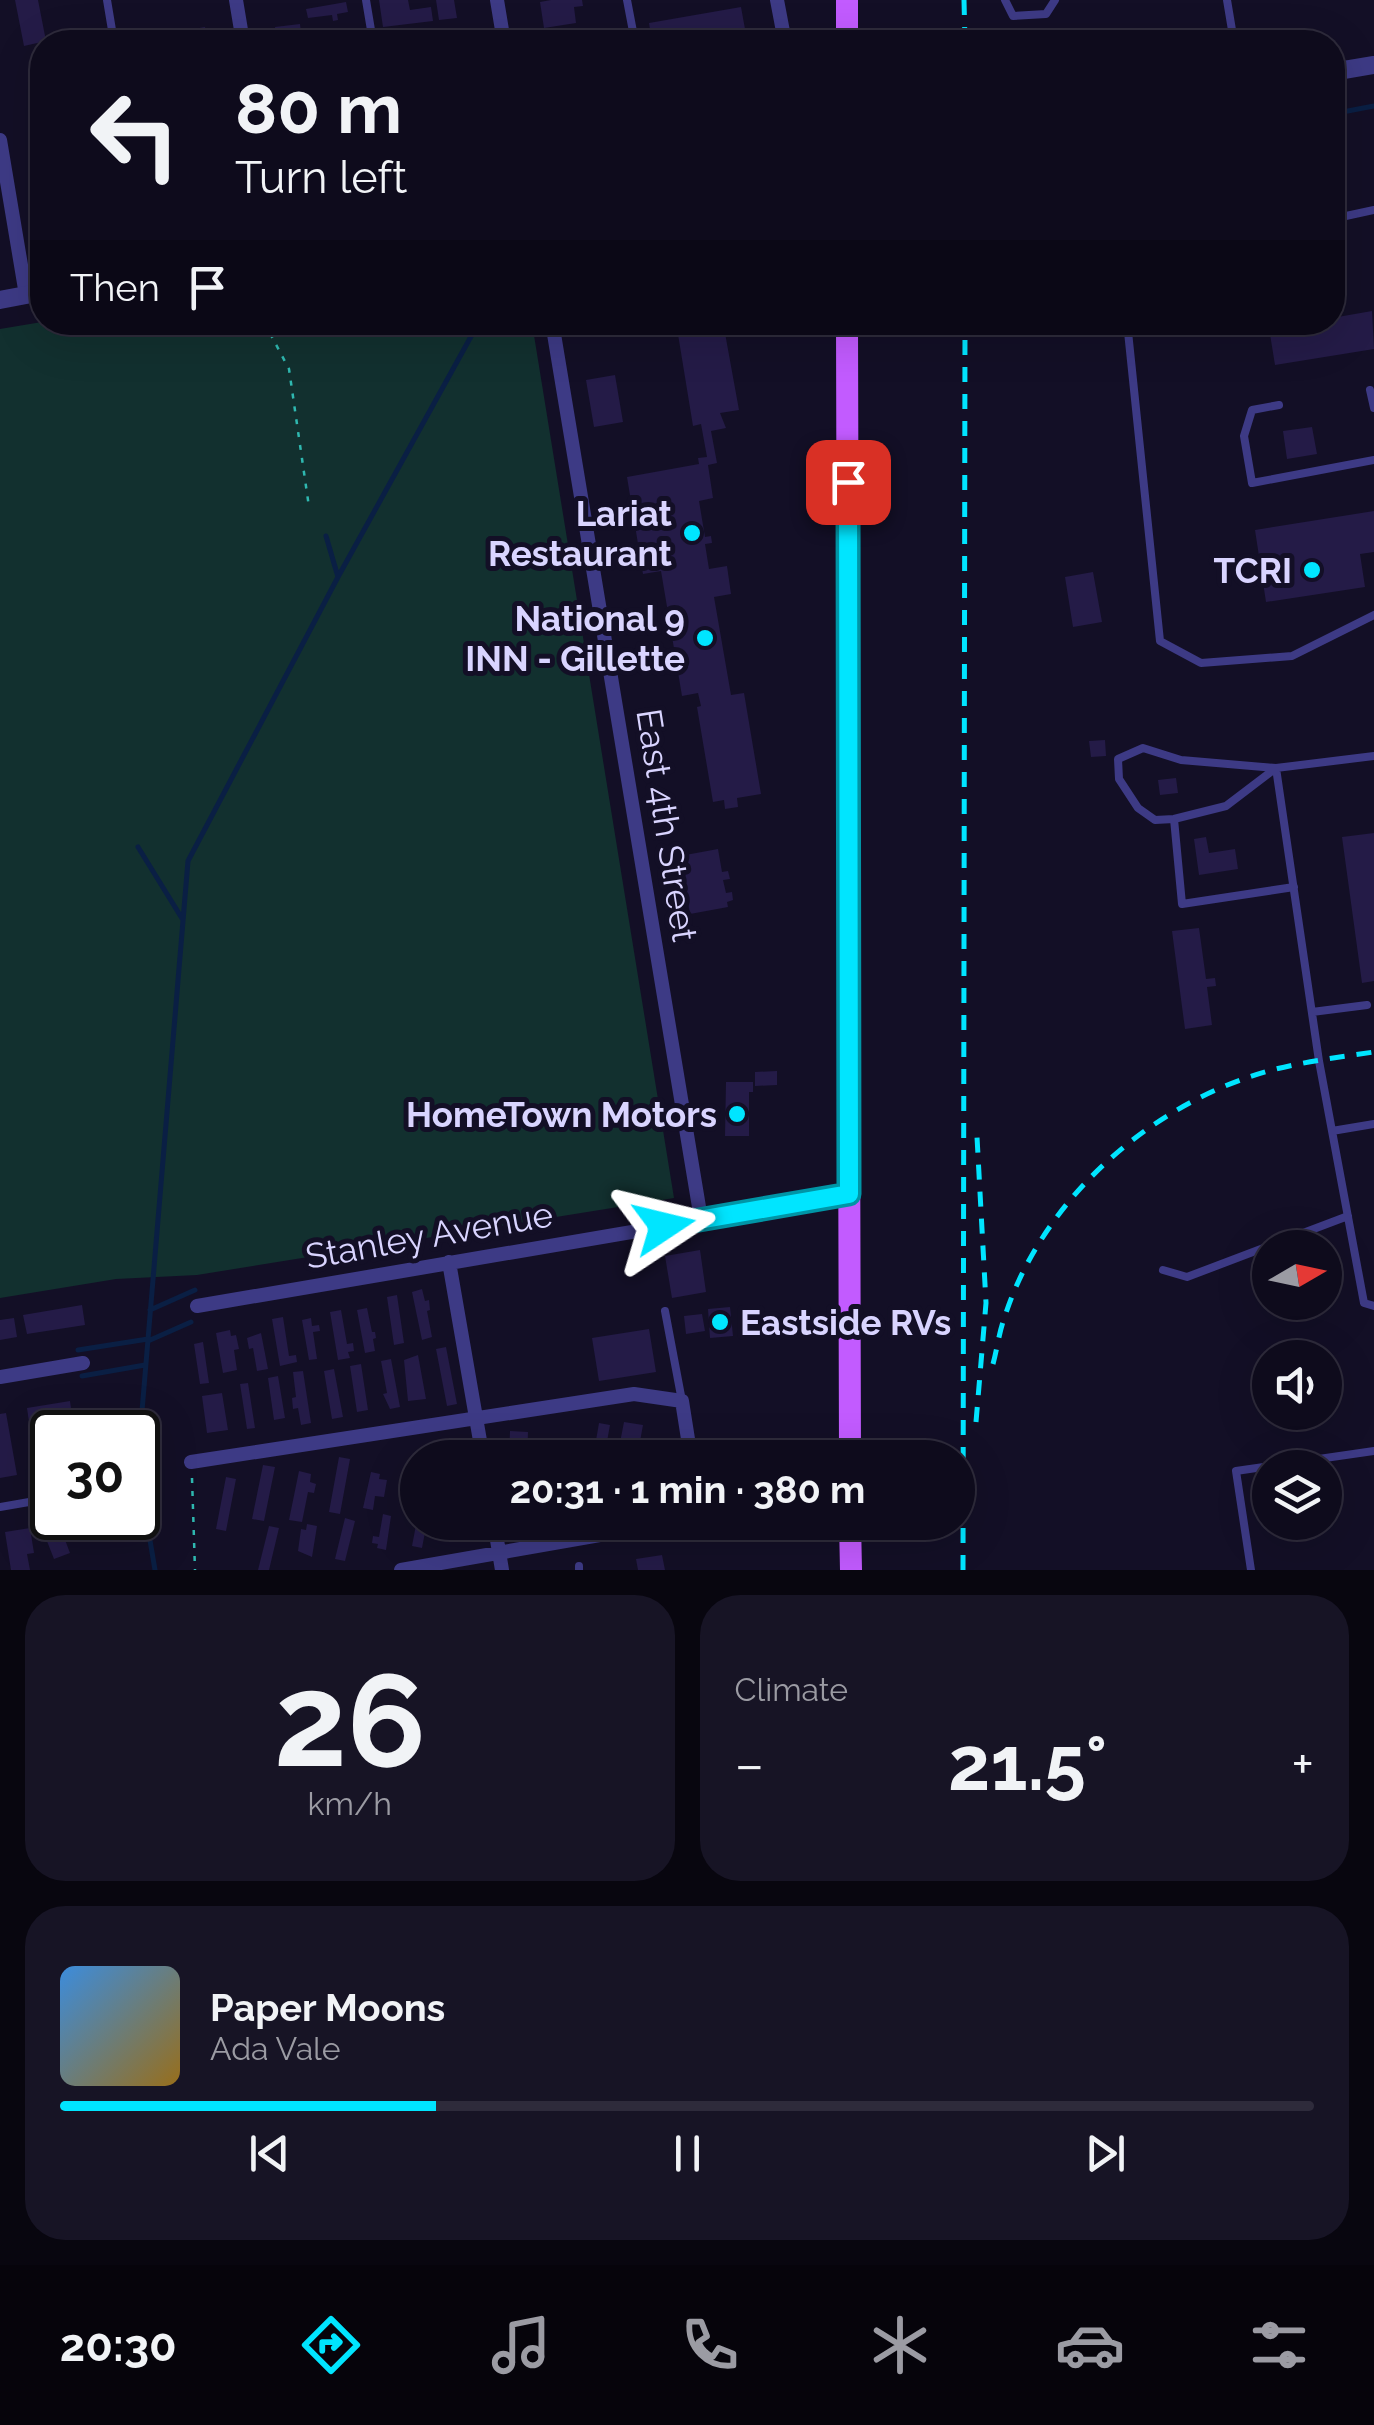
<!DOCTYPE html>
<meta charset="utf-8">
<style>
:root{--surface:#0e0b1c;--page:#171425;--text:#f1f3f6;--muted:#9b9ba3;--line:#2e2b3b;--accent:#00e5ff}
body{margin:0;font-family:Raleway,sans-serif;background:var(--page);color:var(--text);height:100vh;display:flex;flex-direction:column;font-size:38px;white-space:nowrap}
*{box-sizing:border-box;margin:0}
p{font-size:32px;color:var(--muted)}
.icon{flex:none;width:55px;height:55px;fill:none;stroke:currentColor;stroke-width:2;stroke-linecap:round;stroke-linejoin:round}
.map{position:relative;height:1570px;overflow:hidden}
.panel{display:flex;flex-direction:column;gap:25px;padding:25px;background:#08060f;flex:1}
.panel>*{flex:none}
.guide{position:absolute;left:30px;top:30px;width:1315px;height:305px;border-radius:40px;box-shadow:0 10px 40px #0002,0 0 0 2px var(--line);background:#0e0b1c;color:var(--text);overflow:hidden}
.needle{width:65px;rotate:81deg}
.fabs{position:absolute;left:1252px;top:1230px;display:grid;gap:20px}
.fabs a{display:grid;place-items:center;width:90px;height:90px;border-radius:50%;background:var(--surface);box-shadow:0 10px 40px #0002,0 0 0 2px var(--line);font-size:50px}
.speed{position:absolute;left:30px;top:1410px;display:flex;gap:20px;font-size:50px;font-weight:700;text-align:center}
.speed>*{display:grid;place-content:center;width:130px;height:130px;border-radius:50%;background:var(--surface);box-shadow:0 10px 40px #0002,0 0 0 2px var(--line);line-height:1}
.speed .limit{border:5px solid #111;border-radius:15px;background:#fff;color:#111}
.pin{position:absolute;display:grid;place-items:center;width:85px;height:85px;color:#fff;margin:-42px;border-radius:20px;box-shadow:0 5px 15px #0006}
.me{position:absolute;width:110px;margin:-55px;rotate:80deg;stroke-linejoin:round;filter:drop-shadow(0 0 8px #0008)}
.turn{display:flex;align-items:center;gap:35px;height:210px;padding:0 40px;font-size:45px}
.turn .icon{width:130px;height:130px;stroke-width:2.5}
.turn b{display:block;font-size:70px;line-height:85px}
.then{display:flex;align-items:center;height:95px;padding:0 40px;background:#0003;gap:20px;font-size:38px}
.big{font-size:75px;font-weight:700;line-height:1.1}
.panel .card{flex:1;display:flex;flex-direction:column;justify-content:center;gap:15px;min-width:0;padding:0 35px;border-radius:40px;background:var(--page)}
.panel .dial{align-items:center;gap:0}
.dial b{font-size:130px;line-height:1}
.song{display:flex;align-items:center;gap:30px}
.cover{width:120px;height:120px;border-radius:15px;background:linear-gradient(135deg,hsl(210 70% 55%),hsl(40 70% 35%))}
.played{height:10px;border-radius:5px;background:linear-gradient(90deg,var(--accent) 30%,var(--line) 30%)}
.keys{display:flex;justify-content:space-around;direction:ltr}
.heat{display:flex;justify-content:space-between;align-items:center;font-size:55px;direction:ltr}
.panel .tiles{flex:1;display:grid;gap:25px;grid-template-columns:1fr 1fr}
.card:last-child{grid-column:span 2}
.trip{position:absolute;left:400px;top:1440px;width:575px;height:100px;border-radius:50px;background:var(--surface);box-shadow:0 10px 40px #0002,0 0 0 2px var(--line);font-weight:700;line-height:100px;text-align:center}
.tab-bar{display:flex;height:160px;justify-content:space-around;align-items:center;background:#06040b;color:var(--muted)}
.tab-bar .icon{width:70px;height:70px}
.tab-bar .selected{color:var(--accent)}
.tab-bar b{font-size:45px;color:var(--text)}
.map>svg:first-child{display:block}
.green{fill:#12302f}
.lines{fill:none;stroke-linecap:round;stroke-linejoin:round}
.stream{stroke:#0a1f44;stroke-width:5}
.building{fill:#241b47}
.path{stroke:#2fb8b0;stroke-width:2.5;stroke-dasharray:5 8;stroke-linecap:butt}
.service{stroke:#3d3a85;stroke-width:8}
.minor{stroke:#3d3a85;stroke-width:14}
.tertiary{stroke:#3d3a85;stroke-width:18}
.primary{stroke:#c25bff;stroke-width:22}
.rail{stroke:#00e5ff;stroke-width:5;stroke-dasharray:15 12;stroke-linecap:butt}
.route-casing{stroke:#0095a6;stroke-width:25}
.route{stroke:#00e5ff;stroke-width:18}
.poi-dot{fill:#00e5ff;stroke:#130f26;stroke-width:4}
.labels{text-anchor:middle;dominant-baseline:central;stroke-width:10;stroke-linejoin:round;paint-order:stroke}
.poi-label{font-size:35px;font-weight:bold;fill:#d9d4ff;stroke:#130f26;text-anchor:end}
.street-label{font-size:35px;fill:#d9d4ff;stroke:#130f26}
</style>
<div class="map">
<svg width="1374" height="1570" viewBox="0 0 1374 1570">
<rect width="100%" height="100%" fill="#130f26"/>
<path class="green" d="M42 322 532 323 674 1198 197 1275 116 1279 0 1298V329Z"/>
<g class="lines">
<path class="stream" d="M1332 114 1374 106
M326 536 338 577
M138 847 183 920
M150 1310 195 1290
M148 1341 191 1322
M78 1350 148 1339
M82 1376 145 1365
M138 1459 188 861 338 577 479 322
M138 1469 155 1570"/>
</g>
<path class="building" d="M15 0H38L46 41 24 46Z
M379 0H408L410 10 431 7 433 21 383 27Z
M436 0H454L457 18 439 20Z
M551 0H582L583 6 574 7 576 23 544 28 540 2Z
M346 2 348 12 337 14 338 20 333 21 332 15 308 18 306 9Z
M741 7 745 29 673 42H652L649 23Z
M300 24 302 42H277L275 27Z
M205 27 207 38 162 42 160 35Z
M1372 311 1374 349 1275 365 1269 328 1332 322V318Z
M676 322H723L739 410 720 413 726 428 711 431 717 463 708 465 713 498 699 501 705 537 711 536 712 543 705 544 709 569 727 566 731 594 714 597 731 695 744 693 761 794 737 798 738 807 725 809 724 800 713 802 697 707 701 706 698 693 682 696 661 571 643 574 627 477 699 464 698 458 707 457 701 424 693 426Z
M615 375 623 422 594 427 586 380Z
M1312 427 1317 454 1287 459 1283 431Z
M1374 511V552L1360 554 1365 587 1266 602 1255 530Z
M1093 572 1102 622 1073 627 1065 577Z
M1105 740 1106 756 1091 757 1089 741Z
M1176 778 1178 793 1160 795 1158 780Z
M1374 833V981L1362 983 1342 837Z
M1206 837 1209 853 1235 849 1238 869 1199 875 1194 839Z
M718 849 722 872 728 871 730 879 723 880 726 893 732 892 733 900 727 902 728 907 690 914 680 856Z
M1199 928 1206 979 1215 978 1216 986 1207 987 1212 1025 1185 1029 1172 931Z
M777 1071V1085L755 1086V1072Z
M726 1082H753V1092H749V1136H725Z
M700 1250 706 1292 672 1298 665 1256Z
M422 1289 425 1301 429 1300 430 1310 427 1311 432 1337 422 1340 412 1292Z
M397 1295 404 1343 394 1345 387 1297Z
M82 1305 85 1325 27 1334 23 1315Z
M730 1307 733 1336 710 1338 708 1309Z
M367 1308 372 1332H375L376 1338 373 1339 375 1351 365 1353 357 1310Z
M341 1310 347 1344 353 1343 354 1351 348 1352 350 1358 338 1360 330 1312Z
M702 1314 705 1331 686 1334 684 1316Z
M283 1317 289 1356 296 1355 297 1362 280 1366 272 1319Z
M14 1318 17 1337 0 1340V1320Z
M311 1318 312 1326 319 1325 320 1331 313 1332 317 1359 309 1360 302 1320Z
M649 1329 656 1372 599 1381 592 1338Z
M230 1330 231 1336 236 1335 239 1349 234 1350 237 1370 223 1373 216 1333Z
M261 1333 268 1369 257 1371 253 1348 249 1349 247 1338Z
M203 1342 209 1383 200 1384 194 1344Z
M446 1347 457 1404 447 1406 436 1349Z
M418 1355 426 1399 408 1401 404 1360Z
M391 1359 400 1407 390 1409 383 1394 387 1393 381 1361Z
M361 1364 368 1410 357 1412 350 1366Z
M334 1369 343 1417 332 1419 324 1371Z
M303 1371 311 1423 301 1425 298 1408 293 1409 292 1398 296 1397 293 1372Z
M278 1376 285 1418 274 1420 268 1378Z
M248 1383 255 1428 247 1429 240 1384Z
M222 1393 228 1430 207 1433 202 1396Z
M70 1401 73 1423 59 1425 60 1432 52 1433 46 1434 45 1427 30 1429 27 1408Z
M6 1413 17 1475 0 1478V1414Z
M624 1422 643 1425 637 1458H617Z
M599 1423 610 1425 604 1458H593Z
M510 1431 528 1432 527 1458H509Z
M555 1438 580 1444 577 1458H550Z
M339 1457 350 1459 340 1514 329 1512Z
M411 1460 418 1461 415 1500 405 1498Z
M263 1465 275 1467 264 1521 252 1519Z
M299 1471 311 1474 310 1482 316 1484 314 1493 308 1492 302 1522 289 1520Z
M371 1472 380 1474 379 1479 387 1480 384 1497 375 1496 373 1510 363 1508Z
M226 1477 236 1479 226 1531 216 1529Z
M383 1514 391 1516 386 1550 377 1548 378 1544 372 1543 373 1536 379 1537Z
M345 1518 355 1521 345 1561 335 1559Z
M413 1519 427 1522 422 1548 412 1546 416 1525H412Z
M59 1524 70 1553 54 1559 43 1531Z
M307 1524 317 1526 312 1557 298 1551 301 1529 306 1530Z
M269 1526 279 1528 269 1570H258Z
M30 1528 34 1553 27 1554 30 1570H11L5 1532Z
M662 1555 665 1570H638L636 1559Z"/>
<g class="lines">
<path class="path" d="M264 322 289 369 309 507
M192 1478 195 1570"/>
<path class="service" d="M107 0 114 42
M366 0 373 42
M627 0 635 42
M1005 0 1013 16 1046 14 1055 0
M1227 0 1234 42
M1332 219 1374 210
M1127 322 1160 641 1201 663 1292 656 1374 615
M1370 390 1374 408
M1279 405 1252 410 1244 436 1252 483 1374 460
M1143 748 1181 760 1276 768 1226 806 1174 819 1155 820 1138 808 1119 779 1118 759Z
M1374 756 1276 768 1319 1061 1364 1303 1374 1306
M1174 819 1182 904 1294 887
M1312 1012 1367 1005
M1332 1131 1374 1124
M1163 1270 1187 1277 1348 1216
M665 1311 682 1401
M0 1507 52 1498
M579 1566V1570
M1251 1570 1236 1471 1374 1451"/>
<path class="minor" d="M236 0 243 42
M497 0 504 42
M777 0 785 42
M0 140 26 295
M552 322 701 1219
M449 1262 483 1458
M197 1306 849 1195
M0 1377 83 1363
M191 1462 634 1394 682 1401 691 1458
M494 1522 502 1570
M401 1570 674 1522"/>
<path class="tertiary" d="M1332 72 1374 65
M0 300 42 292"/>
<path class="primary" d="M847 42V0
M847 322 850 1458
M850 1522 851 1570"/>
<path class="rail" d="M964 0 965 42
M993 1364C997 1349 999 1333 1004 1319 1042 1198 1154 1100 1276 1069 1308 1061 1341 1057 1374 1052
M976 1422 986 1303 977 1137
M963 1570 965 322"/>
</g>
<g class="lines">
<defs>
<path id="route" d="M664 1226 849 1194 848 482"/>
</defs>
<use href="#route" class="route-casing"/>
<use href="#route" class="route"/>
</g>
<g class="poi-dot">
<circle cx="692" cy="533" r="10"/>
<circle cx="1312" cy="570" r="10"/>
<circle cx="705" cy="638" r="10"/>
<circle cx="737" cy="1114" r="10"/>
<circle cx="720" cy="1322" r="10"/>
</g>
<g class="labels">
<g class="poi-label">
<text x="672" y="513">Lariat<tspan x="672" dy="40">Restaurant</tspan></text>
<text x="1292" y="570">TCRI</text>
<text x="685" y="618">National 9<tspan x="685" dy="40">INN - Gillette</tspan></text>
<text x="717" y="1114">HomeTown Motors</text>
<text x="740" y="1322" text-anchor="start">Eastside RVs</text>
</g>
<g class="street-label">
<text transform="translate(667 825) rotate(81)">East 4th Street</text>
<text transform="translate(429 1235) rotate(-10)">Stanley Avenue</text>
</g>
</g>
</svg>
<div class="fabs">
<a><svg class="needle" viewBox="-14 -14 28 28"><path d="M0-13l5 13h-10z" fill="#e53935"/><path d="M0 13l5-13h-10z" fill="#9b9ba3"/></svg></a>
<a><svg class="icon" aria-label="sound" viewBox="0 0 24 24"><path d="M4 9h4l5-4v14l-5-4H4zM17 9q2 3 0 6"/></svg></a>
<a><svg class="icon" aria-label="layers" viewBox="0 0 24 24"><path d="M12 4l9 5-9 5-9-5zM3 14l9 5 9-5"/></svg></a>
</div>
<div class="speed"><div class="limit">30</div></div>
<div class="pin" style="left:848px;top:482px;background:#d93025"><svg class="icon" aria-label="arrive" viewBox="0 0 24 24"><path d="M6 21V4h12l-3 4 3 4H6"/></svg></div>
<svg class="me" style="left:664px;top:1226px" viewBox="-20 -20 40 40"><path d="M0-17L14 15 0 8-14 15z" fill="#00e5ff" stroke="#fff" stroke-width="4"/></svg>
<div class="trip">20:31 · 1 min · 380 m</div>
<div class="guide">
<div class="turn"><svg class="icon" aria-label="left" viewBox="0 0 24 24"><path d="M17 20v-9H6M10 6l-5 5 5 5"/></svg><div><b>80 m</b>Turn left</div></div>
<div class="then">Then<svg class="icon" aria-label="arrive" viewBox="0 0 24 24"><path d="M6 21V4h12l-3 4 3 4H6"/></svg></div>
</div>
</div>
<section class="panel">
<div class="tiles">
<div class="card dial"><b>26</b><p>km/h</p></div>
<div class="card"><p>Climate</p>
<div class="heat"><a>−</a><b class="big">21.5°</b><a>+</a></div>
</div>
<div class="card">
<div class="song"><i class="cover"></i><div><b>Paper Moons</b><p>Ada Vale</p></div></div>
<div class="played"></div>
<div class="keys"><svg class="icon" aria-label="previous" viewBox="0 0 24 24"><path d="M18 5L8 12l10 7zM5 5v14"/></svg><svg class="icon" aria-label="pause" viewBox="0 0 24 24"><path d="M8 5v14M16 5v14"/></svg><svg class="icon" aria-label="next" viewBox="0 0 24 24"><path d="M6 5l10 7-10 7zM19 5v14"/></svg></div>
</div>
</div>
</section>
<nav class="tab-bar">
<b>20:30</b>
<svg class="icon selected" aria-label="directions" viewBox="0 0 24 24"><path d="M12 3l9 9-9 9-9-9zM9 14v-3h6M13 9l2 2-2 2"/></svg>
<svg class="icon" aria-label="music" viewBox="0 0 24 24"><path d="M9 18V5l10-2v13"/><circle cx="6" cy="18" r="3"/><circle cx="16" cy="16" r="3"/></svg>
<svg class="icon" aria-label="phone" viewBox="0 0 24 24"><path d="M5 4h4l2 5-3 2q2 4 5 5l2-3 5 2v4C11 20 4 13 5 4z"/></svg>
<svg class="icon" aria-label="climate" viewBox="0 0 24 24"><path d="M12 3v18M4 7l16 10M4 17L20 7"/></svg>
<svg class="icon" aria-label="car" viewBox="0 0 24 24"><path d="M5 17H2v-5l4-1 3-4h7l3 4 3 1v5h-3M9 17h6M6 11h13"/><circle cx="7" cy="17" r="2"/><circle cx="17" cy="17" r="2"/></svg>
<svg class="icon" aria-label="filters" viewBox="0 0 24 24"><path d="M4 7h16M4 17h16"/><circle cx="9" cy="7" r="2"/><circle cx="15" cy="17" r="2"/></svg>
</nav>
